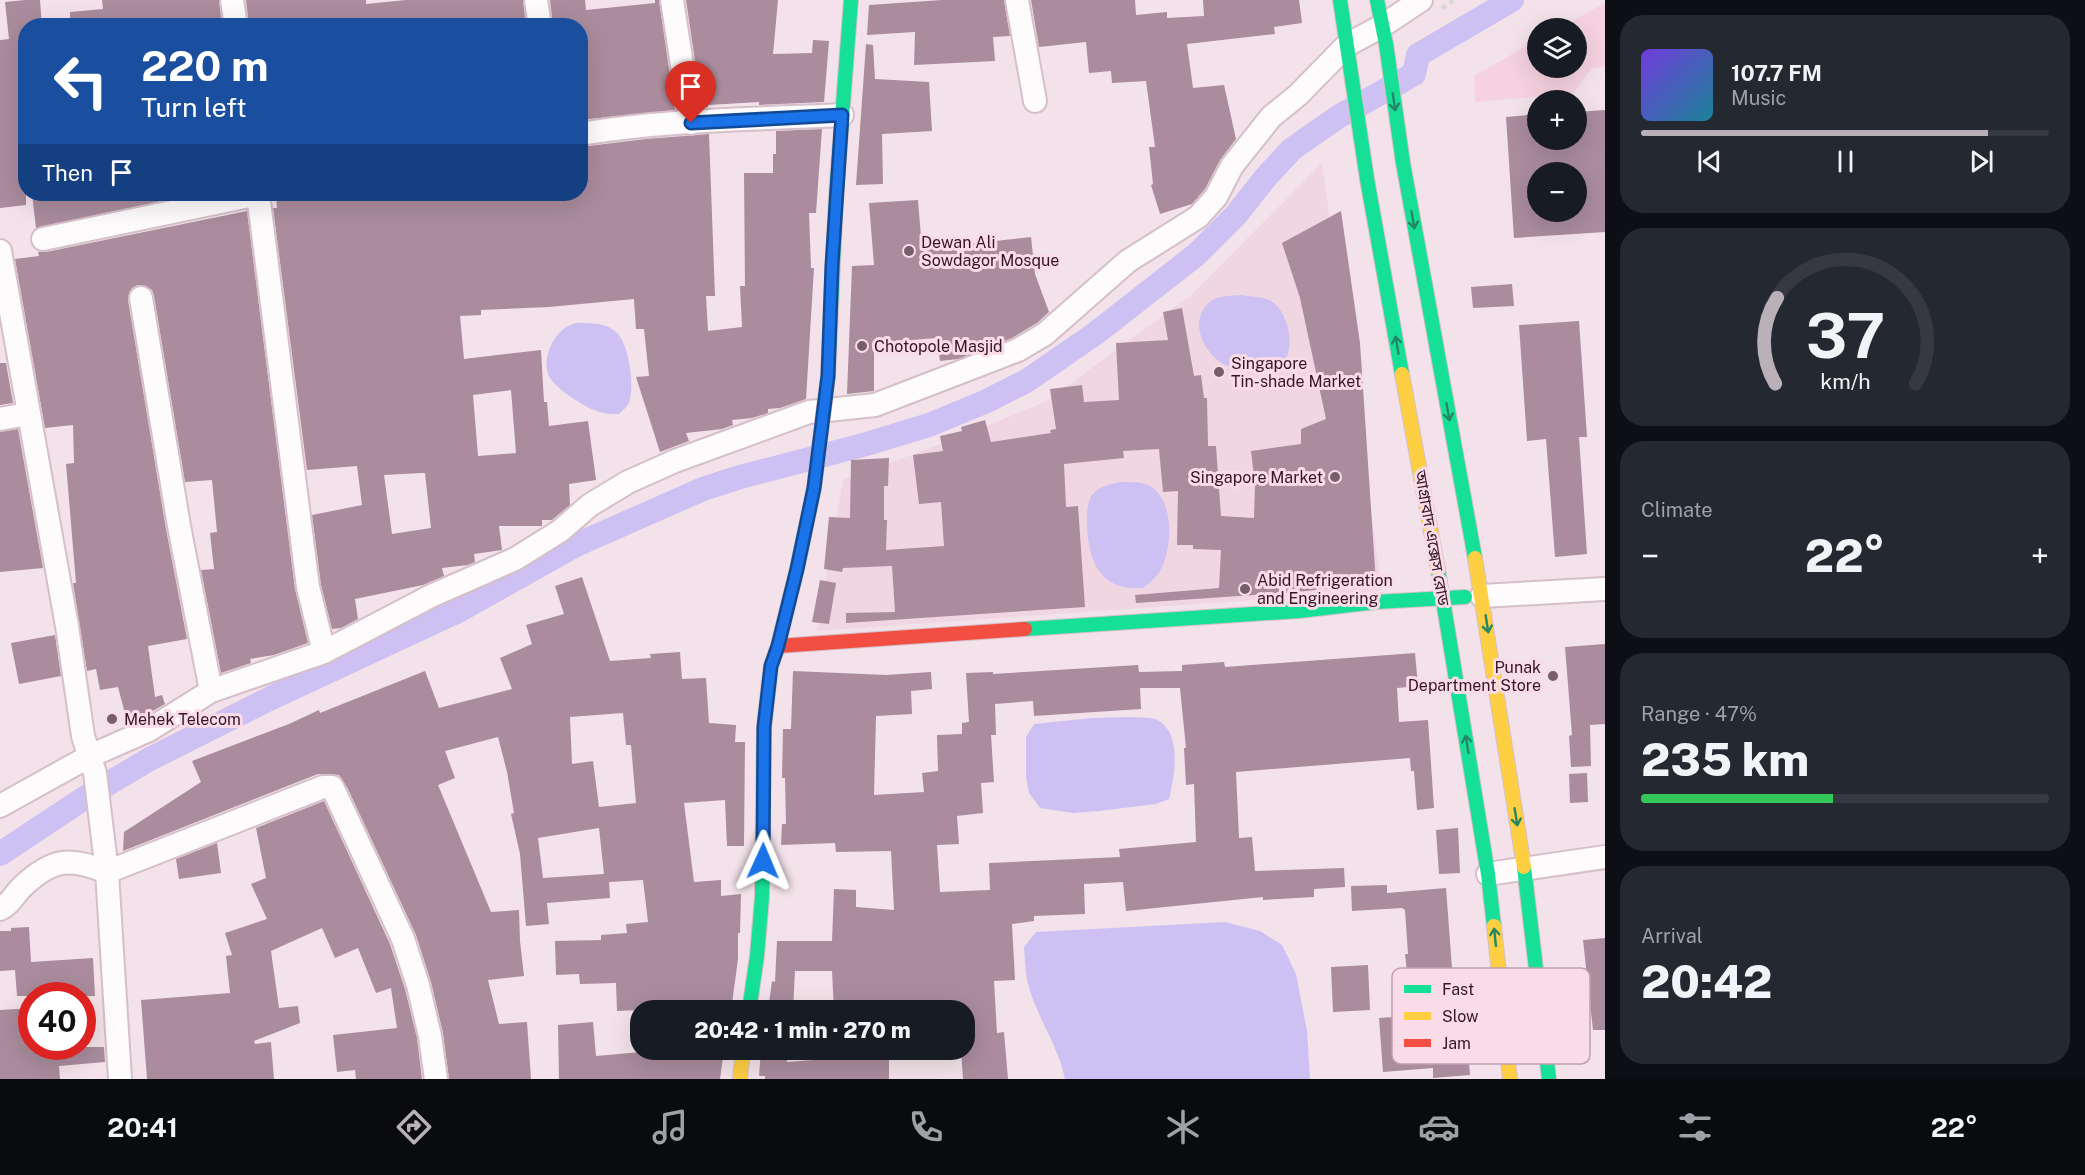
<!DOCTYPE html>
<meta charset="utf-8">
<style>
:root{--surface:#171b24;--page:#242831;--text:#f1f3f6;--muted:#9ea1a6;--line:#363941;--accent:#bab0b7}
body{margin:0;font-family:"Public Sans","Noto Sans Bengali",sans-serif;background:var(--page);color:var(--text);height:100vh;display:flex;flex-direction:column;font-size:22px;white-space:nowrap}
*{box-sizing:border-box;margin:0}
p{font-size:20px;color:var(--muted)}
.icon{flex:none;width:33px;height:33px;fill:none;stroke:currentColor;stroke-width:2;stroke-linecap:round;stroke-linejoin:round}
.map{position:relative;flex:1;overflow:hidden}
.panel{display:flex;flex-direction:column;gap:15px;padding:15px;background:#0d0f14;width:480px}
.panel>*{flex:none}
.hud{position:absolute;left:18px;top:18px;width:570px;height:183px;border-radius:24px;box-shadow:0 6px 24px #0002;background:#1a4fa0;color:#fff;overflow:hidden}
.buttons{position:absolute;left:1527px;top:18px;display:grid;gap:12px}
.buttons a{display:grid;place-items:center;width:60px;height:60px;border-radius:50%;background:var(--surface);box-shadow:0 6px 24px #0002;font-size:30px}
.speed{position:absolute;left:18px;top:982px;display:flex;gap:12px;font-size:30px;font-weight:700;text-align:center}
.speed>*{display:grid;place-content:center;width:78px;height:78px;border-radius:50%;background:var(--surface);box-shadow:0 6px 24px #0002;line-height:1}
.speed .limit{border:9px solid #d22;background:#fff;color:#111}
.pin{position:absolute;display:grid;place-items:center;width:51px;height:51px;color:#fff;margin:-62px -26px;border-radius:50% 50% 50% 0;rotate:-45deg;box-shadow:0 0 6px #0007}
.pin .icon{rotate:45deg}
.me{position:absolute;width:66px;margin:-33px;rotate:1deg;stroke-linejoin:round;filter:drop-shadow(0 0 4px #0008)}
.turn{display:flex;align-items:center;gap:21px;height:126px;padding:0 24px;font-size:27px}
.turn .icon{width:78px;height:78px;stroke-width:2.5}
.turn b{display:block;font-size:42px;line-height:51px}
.then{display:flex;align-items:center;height:57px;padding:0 24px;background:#0003;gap:12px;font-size:22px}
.big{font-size:45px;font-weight:800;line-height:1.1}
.panel .card{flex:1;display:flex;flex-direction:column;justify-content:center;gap:9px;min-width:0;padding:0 21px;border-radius:24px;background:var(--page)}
.panel .dial{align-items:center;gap:0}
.dial svg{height:156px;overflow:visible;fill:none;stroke:var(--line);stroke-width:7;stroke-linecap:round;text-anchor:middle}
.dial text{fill:var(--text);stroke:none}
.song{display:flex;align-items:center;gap:18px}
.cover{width:72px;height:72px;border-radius:9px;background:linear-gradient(135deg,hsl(260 70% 55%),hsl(190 70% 35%))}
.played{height:6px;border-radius:3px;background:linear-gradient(90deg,var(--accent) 85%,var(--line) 85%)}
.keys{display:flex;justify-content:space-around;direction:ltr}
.heat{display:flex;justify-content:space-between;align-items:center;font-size:33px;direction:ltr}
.charge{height:9px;border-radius:4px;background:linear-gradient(90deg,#34c759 47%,var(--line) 0)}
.trip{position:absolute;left:630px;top:1000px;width:345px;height:60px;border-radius:24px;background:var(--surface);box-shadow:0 6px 24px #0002;font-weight:800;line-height:60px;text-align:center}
.dock{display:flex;height:96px;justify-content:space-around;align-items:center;background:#090b0e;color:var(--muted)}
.dock .icon{width:42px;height:42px}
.dock .current{color:var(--accent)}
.dock b{font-size:27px;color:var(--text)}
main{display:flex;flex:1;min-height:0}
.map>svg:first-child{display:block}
.built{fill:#f0d6e1}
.green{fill:#f6d2e1}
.water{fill:#cdc1f4}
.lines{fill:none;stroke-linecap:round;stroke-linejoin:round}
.canal{stroke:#cdc1f4;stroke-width:24}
.building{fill:#aa8c9c;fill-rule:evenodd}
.street-casing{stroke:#d5bfc9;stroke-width:26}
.fast-casing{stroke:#d5bfc9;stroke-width:16}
.slow-casing{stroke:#d5bfc9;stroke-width:16}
.jam-casing{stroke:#d5bfc9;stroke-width:16}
.path{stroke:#dad4d7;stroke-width:4;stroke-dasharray:4.5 4.5;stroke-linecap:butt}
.street{stroke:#fdfbfc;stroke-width:22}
.fast{stroke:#16e098;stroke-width:14}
.slow{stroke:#ffcf43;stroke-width:14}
.jam{stroke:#f24e42;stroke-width:14}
.fast-bridge-casing{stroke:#d5bfc9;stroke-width:16;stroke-linecap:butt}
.fast-bridge{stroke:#16e098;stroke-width:14}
.oneway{stroke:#238664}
.route-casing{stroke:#114b97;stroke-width:15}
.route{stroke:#1a73e8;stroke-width:10}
.poi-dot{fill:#765e6a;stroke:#fadbe8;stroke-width:2}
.labels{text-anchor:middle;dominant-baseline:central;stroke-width:6;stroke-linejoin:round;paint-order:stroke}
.poi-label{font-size:16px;fill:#331725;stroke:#fadbe8;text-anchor:start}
.street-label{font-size:16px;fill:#331725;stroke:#fadbe8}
.key{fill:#fadbe8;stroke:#bea0ae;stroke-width:1.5}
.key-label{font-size:16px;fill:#331725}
</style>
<main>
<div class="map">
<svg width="1605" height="1079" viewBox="0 0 1605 1079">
<rect width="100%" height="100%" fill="#f3e2e9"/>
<path class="built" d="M1322 163 1382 591 816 631 843 480 960 437 1045 402 1190 296Z"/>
<path class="green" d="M1605 3V67L1592 68 1573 94 1475 102 1474 76 1537 40 1538 68H1576V28H1559Z"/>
<path class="water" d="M1242 295C1250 297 1262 296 1269 300 1294 313 1300 369 1266 372 1254 373 1236 370 1225 365 1203 354 1187 319 1211 301 1219 295 1232 296 1242 295Z
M587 323C598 324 609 324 618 334 629 347 634 382 630 399 629 406 624 409 619 414 612 414 606 414 600 412 587 409 552 387 548 374 542 357 555 329 573 324 577 322 583 323 587 323Z
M1121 482C1131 482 1145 481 1153 488 1174 505 1172 545 1162 567 1158 576 1151 582 1143 588 1101 591 1089 564 1087 526 1087 516 1086 504 1092 495 1099 486 1111 484 1121 482Z
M1129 717C1138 718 1153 716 1161 722 1182 739 1174 778 1169 799L1156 804 1099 811 1073 813 1040 808 1029 793 1026 777V737L1034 724 1092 718Z
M1225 922 1260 931 1282 945 1296 974 1307 1031 1310 1079H1065C1058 1044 1035 1015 1027 980 1025 970 1025 958 1024 947L1036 932Z"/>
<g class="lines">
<path class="canal" d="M0 854 86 797 148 760 269 699 460 610 576 545 703 489 740 477 863 445 929 425 987 401 1028 380 1096 333 1197 254 1236 215 1266 177 1292 149 1338 117 1414 74 1418 55 1512 0"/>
</g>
<path class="building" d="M25 0H40L42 26H26V205L0 208V40L9 39 5 2Z
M102 0H219L222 26H70V12L103 9Z
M246 0H366V4L406 0H523L526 26H249Z
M550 0H585L586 10 655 3V0H659L675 110 580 120V26H553Z
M686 0H778L773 54 812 53 813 40 829 41 824 102 759 105V102L708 105V107L702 108Z
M942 0H1004L1010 36 993 37 995 61 914 65 915 32 867 35 869 5Z
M1031 0H1135L1136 15 1167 12V18L1204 16 1203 0H1299L1302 23 1274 27 1275 34 1187 44 1193 88 1224 85 1236 139 1220 160 1205 189 1192 204 1160 214 1151 185 1153 184 1149 147H1155L1146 81 1112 83 1111 71 1089 73 1086 42 1039 47Z
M866 44 873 45 875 79 929 82 932 131 882 134 883 184 856 185Z
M1605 110V232L1514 238 1506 117 1538 114V140H1576V112ZM1538 172H1576V212H1538Z
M822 129 816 213H809L811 268H814L806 399 780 408 768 409V413L752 418 732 420 733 425 722 429 686 433 689 441 660 452 636 377 649 376 644 329H636L634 299 549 307 481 310V315L460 316 464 359 541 350 544 402H547L549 426 588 421 596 480 569 484 570 505 552 520H542V526H499L502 550 474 554 475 562 468 565 442 568 444 576 423 585 355 599 358 619 341 628 332 629 321 585 312 515 362 505 357 466 307 470 273 208H277L276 194H580V147L646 139 709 134 715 296H706L708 331 742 327 740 286H745L744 173H773V154H776V131ZM511 390 516 453 478 456 473 395ZM422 473H425L431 528 392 534 384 475Z
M32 194H194L36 228Z
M918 200 922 249 1031 237 1035 274 1049 312 1037 323 1012 338 958 359 940 361 937 338 874 343V391L847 394 852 266 874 265 869 203Z
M247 211 295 589 308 643 274 655 250 659 251 663 221 673 201 570 214 569 210 533 217 532 212 480 185 482 154 296 152 290 146 286 138 285 132 288 129 293 128 300 166 529 187 639 148 646 155 697 162 695 165 704 128 725 118 687 100 690 96 669 87 671 73 583H76L66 464 74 463 73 425 45 428 15 259 39 256 38 252H46Z
M1341 211 1360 343 1376 583 1297 592 1136 603 1135 595 1219 588 1221 550 1193 549V545H1177L1178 491 1163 492 1159 449 1123 451 1124 458 1064 464 1066 507 1078 506 1085 607 846 623V613L895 612 892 566 843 568 842 572 824 569 829 517 850 518 851 460 889 458 888 486H884V520H887L886 550 944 546 941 502 919 504 913 455 943 451 940 436 962 431 961 427 985 420 991 442 1051 433 1050 430 1056 429 1050 389 1082 385 1084 402 1119 400 1116 343 1168 340 1163 312 1182 308 1194 376 1201 375 1204 398H1207L1208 446H1216L1221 516 1254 518 1255 485 1251 451 1301 444V429L1326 419 1300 298 1282 243Z
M1512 284 1514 306 1473 308 1471 287Z
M1579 321 1587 437H1579L1587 554 1555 557 1546 439 1527 441 1519 325Z
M0 363H6L13 403 0 405Z
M18 429 43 568 0 572V432Z
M582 577 610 661 651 658 650 654 680 652 682 679 706 678 709 723 736 725 735 742H745L744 846H727L725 800 684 803 694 882 721 880V896L741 894 740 933H738V959L731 1011H689V1003L640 1004V1010L617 1011 616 983 580 984 579 974 556 975 555 941 601 940V935L627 933 626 924 648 922 643 880 609 882 610 898 547 903 549 924 526 926 520 854 511 814 514 813 507 772 498 737 445 751 455 778 438 785 491 912 519 910 520 941 524 976 488 980 499 1024 527 1022 531 1079H449L443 1033 431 982 416 935 348 789 339 775 318 774 123 851 124 832 201 782 192 761 289 724 319 710 320 713 425 671 439 708 512 689 500 658 532 644 526 625 564 614 555 586ZM623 713 626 745H631L636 803 599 807 593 761 572 764 570 717ZM599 828 604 874 543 878 538 838Z
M820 580 836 583 829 624 812 622Z
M55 635 61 676 19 684 11 643Z
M1605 644V724L1590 725 1591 766 1571 767 1569 736 1572 735 1565 647Z
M1415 653 1418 686 1397 688 1399 722 1428 720 1434 808 1417 810 1414 771H1411L1410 758 1236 772 1239 838 1252 837 1255 871 1344 868 1345 887 1314 889V897L1263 900V897L1126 911 1123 882 1084 884 1085 914 1034 916V921L1012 924 1015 980 994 981 997 1033 1004 1032 1008 1079H963L961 1050H964V1011H834L832 971H795L793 1011H768L772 981 775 982 777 941H832L834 889 856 890V907L894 910 891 851 836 852 835 843 781 845 782 824H786L785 778H782L783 729H791L793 671 886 675 931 672 932 689 911 691 912 714 876 716 874 795 924 792 922 773 938 771 937 735 962 734V723L969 722 966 673 993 672V674L1138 665 1139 672 1182 671V665L1224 662 1225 667ZM1140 688H1180L1186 748H1184L1186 785 1194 784 1196 842 1119 849 1120 857 989 863 990 890 940 892 937 845 959 844 957 816 983 813 981 783 994 782 991 735H996L995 704 1033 701 1034 716 1141 709Z
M1587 773 1588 802 1570 803 1569 774Z
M324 801 390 944 405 989 417 1038 422 1079H356L355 1070 337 1072 333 1035 397 1028 391 988 376 993 358 948 335 958 322 928 271 951 279 1008 298 1006 300 1023 254 1041 255 1044 271 1042 274 1079H147L141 1000 230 993 226 956 232 955 225 933 267 919 251 884 266 878 256 828Z
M1458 828 1460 873 1439 874 1436 830Z
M217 843 221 873 179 879 176 859Z
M1387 885V893L1446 888 1452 968 1407 972 1405 954H1408L1405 910 1402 908 1352 911 1351 886Z
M29 927 31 962 93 958 95 996H17L15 970 0 971V931H11V928Z
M1605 938V1030H1593L1583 940Z
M1368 965 1370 1010 1333 1012 1331 967Z
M32 1008V1047H104L105 1062 59 1066 60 1079H0V1010Z
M1423 1015 1424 1031 1466 1027 1470 1075 1433 1078V1068L1383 1072 1379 1018Z
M593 1022 596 1056 664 1050H724L720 1079H559L558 1025Z
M761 1050H788L787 1062 866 1056V1058L889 1057V1079H765V1076H759Z"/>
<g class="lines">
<defs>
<path id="street" d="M232 0 236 26
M536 0 540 26
M672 0 691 123
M1017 0 1035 101
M580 134C666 120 755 119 842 115
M258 194 308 587 324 652
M43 239 258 194
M0 251 67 626 83 736 95 773 107 872
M141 298 179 526 211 691
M0 419 28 414
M1482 596 1605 589
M0 806 90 756 149 730 211 691 324 652 431 596 515 559 560 531 590 505 628 482 675 461 809 412 875 405 1018 350 1045 334 1128 261 1198 217 1216 197 1232 166 1271 117 1298 95 1347 45 1382 26 1421 0
M1488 874 1605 857
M0 909C10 905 15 893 23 886 53 858 71 857 107 872
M120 1079 107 872 323 787H332L336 795 403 939 418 985 430 1036 436 1079"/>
<path id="fast" d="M1340 0 1367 179 1402 374
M1377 0 1386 44 1403 163 1475 558
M828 376 836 196 851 0
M1438 570 1488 874 1494 926
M1025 629 1299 611 1376 602 1465 597
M1524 867 1549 1079
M749 1011 757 956 762 897 764 727 771 666 778 646 797 569 814 488"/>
<path id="slow" d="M1402 374 1438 570
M1475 558 1524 867
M1494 926 1510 1079
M740 1079 743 1050"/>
<path id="jam" d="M778 646 1025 629"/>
</defs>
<use href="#street" class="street-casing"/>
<use href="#fast" class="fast-casing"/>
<use href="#slow" class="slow-casing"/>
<use href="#jam" class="jam-casing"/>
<path class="path" d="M1442 8 1454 0"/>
<use href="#street" class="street"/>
<use href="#fast" class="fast"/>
<use href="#slow" class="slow"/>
<use href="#jam" class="jam"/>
<defs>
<path id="fast-bridge" d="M814 488 828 376"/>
</defs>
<use href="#fast-bridge" class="fast-bridge-casing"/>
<use href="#fast-bridge" class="fast-bridge"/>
</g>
<defs><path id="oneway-shaft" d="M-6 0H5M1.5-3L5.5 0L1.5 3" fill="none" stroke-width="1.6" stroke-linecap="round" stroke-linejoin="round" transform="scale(1.5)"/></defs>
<g class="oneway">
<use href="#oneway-shaft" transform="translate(1394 102) rotate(82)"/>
<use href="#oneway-shaft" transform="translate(1413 220) rotate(80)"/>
<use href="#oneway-shaft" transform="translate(1397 345) rotate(-100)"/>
<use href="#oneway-shaft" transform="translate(1448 412) rotate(80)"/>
<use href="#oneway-shaft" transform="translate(1487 624) rotate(81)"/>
<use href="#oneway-shaft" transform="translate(1467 744) rotate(-99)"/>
<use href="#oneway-shaft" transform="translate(1516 817) rotate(81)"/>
<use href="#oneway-shaft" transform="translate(1495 937) rotate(-96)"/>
</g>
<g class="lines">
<defs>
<path id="route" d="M691 123 842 115 832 265 828 376 814 488 797 569 778 646 771 666 764 727 763 861"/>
</defs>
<use href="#route" class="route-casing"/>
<use href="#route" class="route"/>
</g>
<g class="poi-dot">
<circle cx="909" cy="251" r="6"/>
<circle cx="862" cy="346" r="6"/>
<circle cx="1219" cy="372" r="6"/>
<circle cx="1335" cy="477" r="6"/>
<circle cx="1245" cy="589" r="6"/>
<circle cx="1553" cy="676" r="6"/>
<circle cx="112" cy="719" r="6"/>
</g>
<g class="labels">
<g class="poi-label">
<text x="921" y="242">Dewan Ali<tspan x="921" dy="18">Sowdagor Mosque</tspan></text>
<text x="874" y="346">Chotopole Masjid</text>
<text x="1231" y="363">Singapore<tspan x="1231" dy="18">Tin-shade Market</tspan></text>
<text x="1323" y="477" text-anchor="end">Singapore Market</text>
<text x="1257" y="580">Abid Refrigeration<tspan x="1257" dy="18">and Engineering</tspan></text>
<text x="1541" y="667" text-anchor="end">Punak<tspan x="1541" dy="18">Department Store</tspan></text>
<text x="124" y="719">Mehek Telecom</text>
</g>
<g class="street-label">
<text transform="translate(1432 538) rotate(80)">আগ্রাবাদ এক্সেস রোড</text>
</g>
</g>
<rect x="1392" y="968" width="198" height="96" rx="9" class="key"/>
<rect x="1404" y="985" width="27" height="8" fill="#16e098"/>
<rect x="1404" y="1012" width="27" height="8" fill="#ffcf43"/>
<rect x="1404" y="1039" width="27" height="8" fill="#f24e42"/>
<g class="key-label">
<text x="1442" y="995">Fast</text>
<text x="1442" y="1022">Slow</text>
<text x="1442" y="1049">Jam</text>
</g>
</svg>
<div class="buttons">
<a><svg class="icon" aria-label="layers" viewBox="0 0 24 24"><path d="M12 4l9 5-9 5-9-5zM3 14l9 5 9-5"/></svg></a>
<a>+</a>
<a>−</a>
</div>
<div class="speed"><div class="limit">40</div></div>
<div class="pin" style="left:691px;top:123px;background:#d93025"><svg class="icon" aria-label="arrive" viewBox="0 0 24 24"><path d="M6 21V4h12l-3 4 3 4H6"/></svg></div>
<svg class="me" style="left:763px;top:861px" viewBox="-20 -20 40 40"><path d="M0-17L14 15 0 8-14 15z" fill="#1a73e8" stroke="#fff" stroke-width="4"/></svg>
<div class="trip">20:42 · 1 min · 270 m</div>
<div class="hud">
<div class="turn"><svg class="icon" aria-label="left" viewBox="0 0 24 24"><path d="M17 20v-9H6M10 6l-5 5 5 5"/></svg><div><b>220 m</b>Turn left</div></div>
<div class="then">Then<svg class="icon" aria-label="arrive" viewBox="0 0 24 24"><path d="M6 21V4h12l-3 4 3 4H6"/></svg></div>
</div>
</div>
<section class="panel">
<div class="card">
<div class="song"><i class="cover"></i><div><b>107.7 FM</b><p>Music</p></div></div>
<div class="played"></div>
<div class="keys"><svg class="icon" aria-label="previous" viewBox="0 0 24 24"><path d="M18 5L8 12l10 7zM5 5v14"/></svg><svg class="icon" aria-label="pause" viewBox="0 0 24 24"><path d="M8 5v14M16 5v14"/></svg><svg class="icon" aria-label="next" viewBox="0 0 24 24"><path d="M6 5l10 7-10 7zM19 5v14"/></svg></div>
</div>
<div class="card dial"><svg viewBox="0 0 100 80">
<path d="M14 69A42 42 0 1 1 86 69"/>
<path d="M14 69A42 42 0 0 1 15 25" stroke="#bab0b7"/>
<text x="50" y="56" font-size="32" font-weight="700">37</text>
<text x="50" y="72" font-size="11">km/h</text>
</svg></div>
<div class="card"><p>Climate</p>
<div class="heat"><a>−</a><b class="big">22°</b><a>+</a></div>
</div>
<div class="card"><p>Range · 47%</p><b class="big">235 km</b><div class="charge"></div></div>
<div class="card"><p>Arrival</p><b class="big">20:42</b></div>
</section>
</main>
<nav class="dock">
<b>20:41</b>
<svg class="icon current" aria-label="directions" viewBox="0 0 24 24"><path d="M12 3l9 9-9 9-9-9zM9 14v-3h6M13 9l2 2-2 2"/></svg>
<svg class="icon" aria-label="music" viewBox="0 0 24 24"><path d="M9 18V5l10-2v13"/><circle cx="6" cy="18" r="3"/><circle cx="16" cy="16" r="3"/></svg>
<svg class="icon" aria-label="phone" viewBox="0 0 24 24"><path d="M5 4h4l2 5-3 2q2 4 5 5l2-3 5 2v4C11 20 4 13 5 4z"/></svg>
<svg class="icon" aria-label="climate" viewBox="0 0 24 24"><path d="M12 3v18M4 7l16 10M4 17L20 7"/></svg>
<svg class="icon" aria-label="car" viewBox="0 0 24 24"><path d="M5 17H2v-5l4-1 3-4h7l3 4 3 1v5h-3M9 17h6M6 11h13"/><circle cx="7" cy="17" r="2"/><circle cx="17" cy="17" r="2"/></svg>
<svg class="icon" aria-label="filters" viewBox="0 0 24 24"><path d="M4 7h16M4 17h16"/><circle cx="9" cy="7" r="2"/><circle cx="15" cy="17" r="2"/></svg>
<b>22°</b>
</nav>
